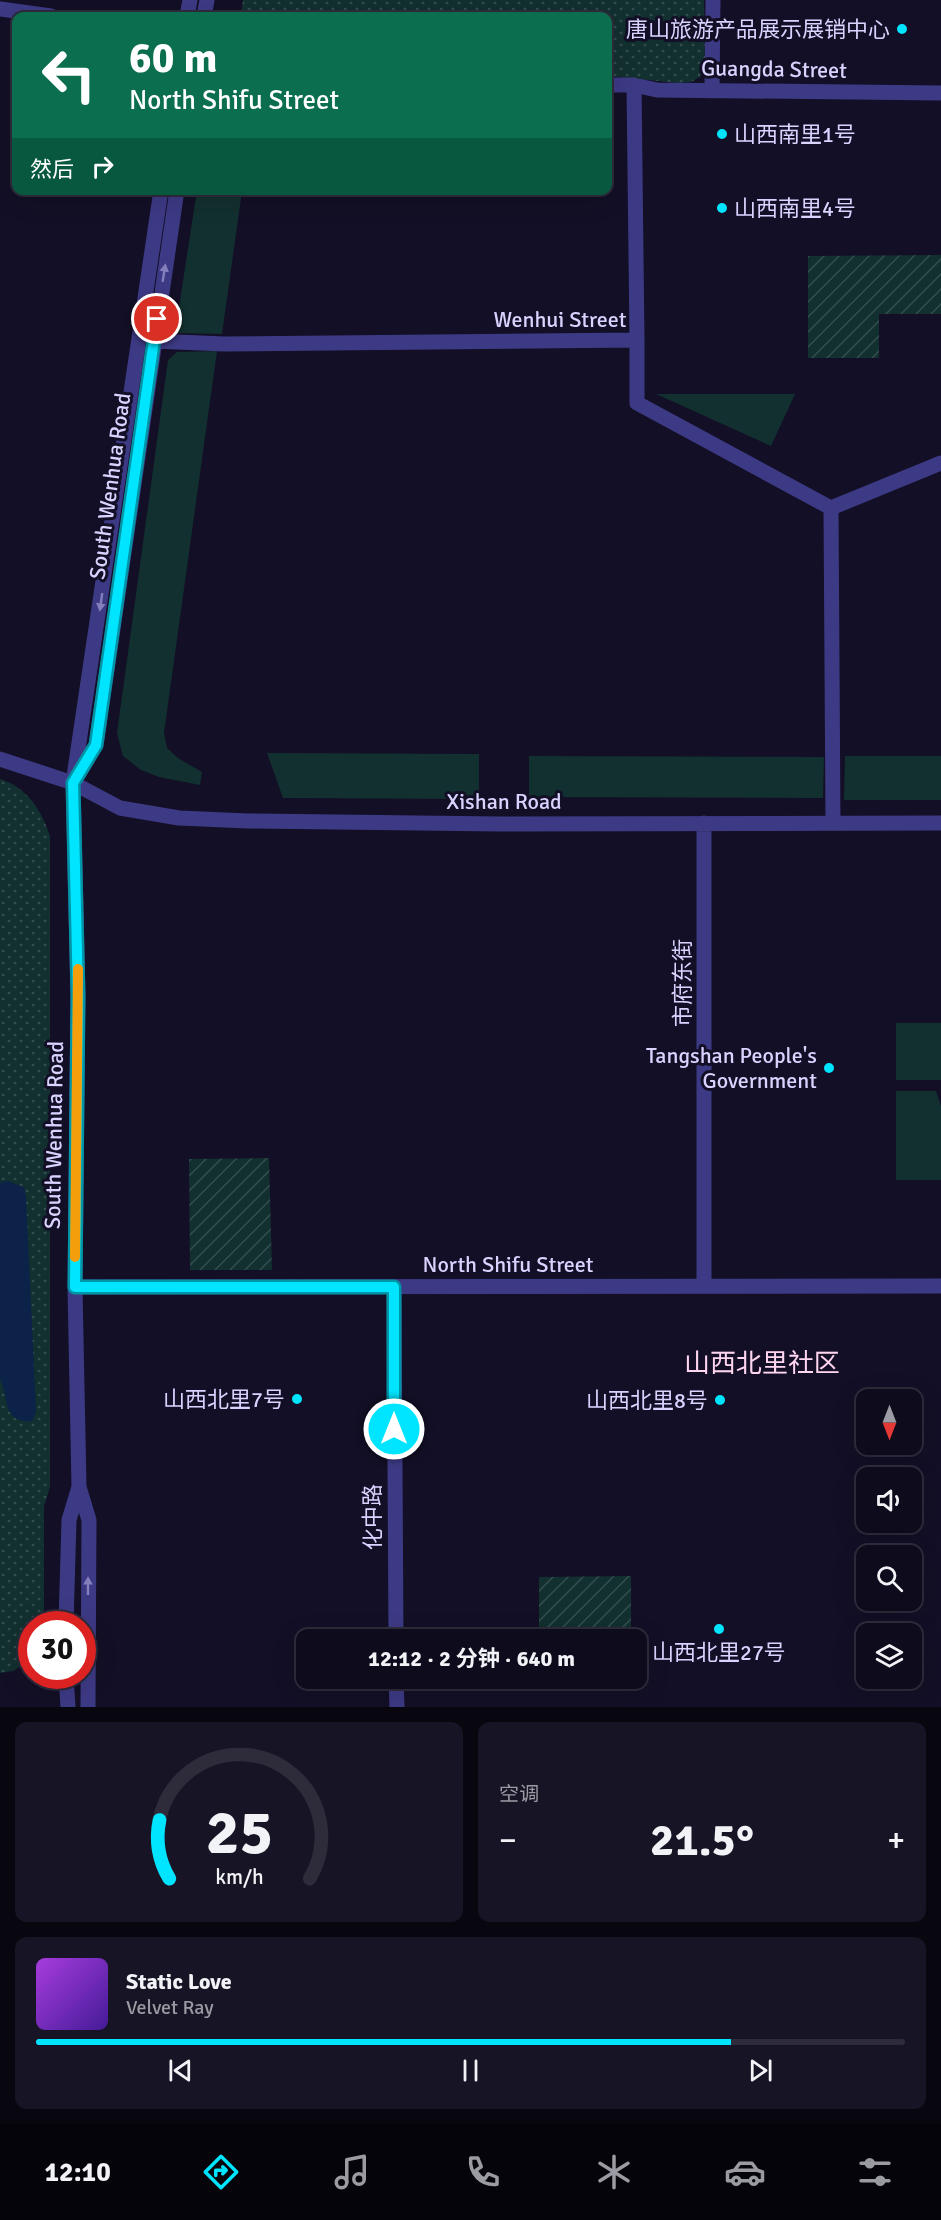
<!DOCTYPE html>
<html lang="zh">
<meta charset="utf-8">
<style>
:root{--surface:#0e0b1c;--page:#171425;--text:#f1f3f6;--muted:#9b9ba3;--line:#2e2b3b;--accent:#00e5ff}
body{margin:0;font-family:Signika,"Noto Sans SC",sans-serif;background:var(--page);color:var(--text);height:100vh;display:flex;flex-direction:column;font-size:22px;white-space:nowrap}
*{box-sizing:border-box;margin:0}
p{font-size:20px;color:var(--muted)}
.icon{flex:none;width:33px;height:33px;fill:none;stroke:currentColor;stroke-width:2;stroke-linecap:round;stroke-linejoin:round}
.map{position:relative;height:1707px;overflow:hidden}
.details{display:flex;flex-direction:column;gap:15px;padding:15px;background:#08060f;flex:1}
.details>*{flex:none}
.guide{position:absolute;left:12px;top:12px;width:600px;height:183px;border-radius:12px;box-shadow:0 6px 24px #0002,0 0 0 2px var(--line);background:#0b6e4f;color:#fff;overflow:hidden}
.needle{width:39px;rotate:180deg}
.buttons{position:absolute;left:856px;top:1389px;display:grid;gap:12px}
.buttons a{display:grid;place-items:center;width:66px;height:66px;border-radius:12px;background:var(--surface);box-shadow:0 6px 24px #0002,0 0 0 2px var(--line);font-size:30px}
.speed{position:absolute;left:18px;top:1611px;display:flex;gap:12px;font-size:30px;font-weight:700;text-align:center}
.speed>*{display:grid;place-content:center;width:78px;height:78px;border-radius:50%;background:var(--surface);box-shadow:0 6px 24px #0002,0 0 0 2px var(--line);line-height:1}
.speed .limit{border:9px solid #d22;background:#fff;color:#111}
.pin{position:absolute;display:grid;place-items:center;width:51px;height:51px;color:#fff;margin:-26px;border:3px solid #fff;border-radius:50%;box-shadow:0 2px 6px #0007}
.me{position:absolute;width:66px;margin:-33px;rotate:0deg;stroke-linejoin:round;filter:drop-shadow(0 0 4px #0008)}
.turn{display:flex;align-items:center;gap:21px;height:126px;padding:0 18px;font-size:27px}
.turn .icon{width:78px;height:78px;stroke-width:2.5}
.turn b{display:block;font-size:42px;line-height:51px}
.then{display:flex;align-items:center;height:57px;padding:0 18px;background:#0003;gap:12px;font-size:22px}
.big{font-size:45px;font-weight:700;line-height:1.1}
.details .widget{flex:1;display:flex;flex-direction:column;justify-content:center;gap:9px;min-width:0;padding:0 21px;border-radius:12px;background:var(--page)}
.details .dial{align-items:center;gap:0}
.dial svg{height:156px;overflow:visible;fill:none;stroke:var(--line);stroke-width:7;stroke-linecap:round;text-anchor:middle}
.dial text{fill:var(--text);stroke:none}
.song{display:flex;align-items:center;gap:18px}
.cover{width:72px;height:72px;border-radius:9px;background:linear-gradient(135deg,hsl(280 70% 55%),hsl(260 70% 35%))}
.played{height:6px;border-radius:3px;background:linear-gradient(90deg,var(--accent) 80%,var(--line) 80%)}
.keys{display:flex;justify-content:space-around;direction:ltr}
.heat{display:flex;justify-content:space-between;align-items:center;font-size:33px;direction:ltr}
.details .tiles{flex:1;display:grid;gap:15px;grid-template-columns:1fr 1fr}
.widget:last-child{grid-column:span 2}
.trip{position:absolute;left:296px;top:1629px;width:351px;height:60px;border-radius:12px;background:var(--surface);box-shadow:0 6px 24px #0002,0 0 0 2px var(--line);font-weight:700;line-height:60px;text-align:center}
.tab-bar{display:flex;height:96px;justify-content:space-around;align-items:center;background:#06040b;color:var(--muted)}
.tab-bar .icon{width:42px;height:42px}
.tab-bar .selected{color:var(--accent)}
.tab-bar b{font-size:27px;color:var(--text)}
.map>svg:first-child{display:block}
.grass{fill:#12302f}
.park{fill:url(#park-dots)}
.garden{fill:url(#garden-furrows)}
.water{fill:#0c2248}
.lines{fill:none;stroke-linecap:round;stroke-linejoin:round}
.minor{stroke:#3d3a85;stroke-width:15}
.oneway{fill:#837fbc}
.route-casing{stroke:#0095a6;stroke-width:15}
.route{stroke:#00e5ff;stroke-width:10}
.slow{stroke:#f59e0b;stroke-width:10}
.poi-dot{fill:#00e5ff;stroke:#130f26;stroke-width:2}
.labels{text-anchor:middle;dominant-baseline:central;stroke-width:6;stroke-linejoin:round;paint-order:stroke}
.poi-label{font-size:22px;fill:#d9d4ff;stroke:#130f26;text-anchor:end}
.street-label{font-size:22px;fill:#d9d4ff;stroke:#130f26}
.quarter-label{font-size:26px;fill:#ffd6f0;stroke:#130f26}
</style>
<div class="map">
<svg width="941" height="1707" viewBox="0 0 941 1707">
<defs>
<pattern id="park-dots" width="8" height="8" patternUnits="userSpaceOnUse" patternTransform="scale(1.5)"><rect width="8" height="8" fill="#12302f"/><path d="M2 2h.1M6 6h.1" fill="none" stroke="#344d4e" stroke-width="1.8" stroke-linecap="round"/></pattern>
<pattern id="garden-furrows" width="10" height="10" patternUnits="userSpaceOnUse" patternTransform="scale(1.5)"><rect width="10" height="10" fill="#12302f"/><path d="M-1 1l2-2M0 10L10 0M9 11l2-2" fill="none" stroke="#344d4e"/></pattern>
</defs>
<rect width="100%" height="100%" fill="#130f26"/>
<path class="grass" d="M197 190 242 191 222 334 175 333Z
M217 351 164 733 167 748 178 758 202 772 200 785 159 777 141 770 123 756 117 733 168 360 177 352Z
M656 394H795L771 446Z
M267 753 479 754V799L283 798Z
M529 756 824 757 823 798 529 797Z
M845 756H941V800H844Z
M896 1023H941V1080H896Z
M896 1091H936L941 1106V1180H896Z"/>
<path class="park" d="M243 0H704L705 65 700 77 691 82 678 83 608 76V16H241Z
M0 779C27 787 42 811 50 836V1487L44 1506V1624H32L31 1660 13 1671 0 1673Z"/>
<path class="garden" d="M941 255V314H879V358H808V256Z
M269 1158 272 1270H190L189 1159Z
M631 1576V1639H539V1577Z"/>
<path class="water" d="M7 1181 24 1187 26 1196 36 1412 32 1421C2 1424 9 1397 0 1379V1183Z"/>
<g class="lines">
<path class="minor" d="M0 9 51 16
M187 16 190 0
M204 16 207 0
M608 85H634L657 90 941 93
M634 85 637 340
M712 91 713 0
M154 341 224 344 637 340V403L831 508 941 463
M831 508 833 823
M0 759 73 783 120 808 179 818 248 821 500 824 941 823
M78 775 96 745 177 190
M704 823V1286
M75 1287 941 1286
M394 1287 396 1640
M66 1624 69 1520 79 1487
M66 1676 68 1707
M396 1678 397 1707
M88 1707 89 1520 79 1487 75 1287 78 996 73 783 161 190"/>
</g>
<defs><path id="oneway-solid" d="M-6-.8H1V-3.2L6.5 0L1 3.2V.8H-6Z" transform="scale(1.5)"/></defs>
<g class="oneway">
<use href="#oneway-solid" transform="translate(164 273) rotate(-81)"/>
<use href="#oneway-solid" transform="translate(101 602) rotate(98)"/>
<use href="#oneway-solid" transform="translate(88 1586) rotate(-90)"/>
</g>
<g class="lines">
<defs>
<path id="route" d="M157 319 96 745 73 783 78 996 75 1287H394V1429"/>
</defs>
<use href="#route" class="route-casing"/>
<use href="#route" class="route"/>
<path class="slow" d="M75 1257 78 969"/>
</g>
<g class="poi-dot">
<circle cx="902" cy="29" r="6"/>
<circle cx="722" cy="134" r="6"/>
<circle cx="722" cy="208" r="6"/>
<circle cx="829" cy="1068" r="6"/>
<circle cx="297" cy="1399" r="6"/>
<circle cx="720" cy="1400" r="6"/>
<circle cx="719" cy="1629" r="6"/>
</g>
<g class="labels">
<g class="poi-label">
<text x="890" y="29">唐山旅游产品展示展销中心</text>
<text x="734" y="134" text-anchor="start">山西南里1号</text>
<text x="734" y="208" text-anchor="start">山西南里4号</text>
<text x="817" y="1055">Tangshan People's<tspan x="817" dy="25">Government</tspan></text>
<text x="285" y="1399">山西北里7号</text>
<text x="708" y="1400">山西北里8号</text>
<text x="719" y="1652" text-anchor="middle">山西北里27号</text>
</g>
<g class="street-label">
<text transform="translate(774 69) rotate(1)">Guangda Street</text>
<text x="560" y="319">Wenhui Street</text>
<text transform="translate(110 486) rotate(-82)">South Wenhua Road</text>
<text x="504" y="801">Xishan Road</text>
<text transform="translate(682 983) rotate(-90)">市府东街</text>
<text transform="translate(54 1135) rotate(-89)">South Wenhua Road</text>
<text x="508" y="1264">North Shifu Street</text>
<text transform="translate(372 1517) rotate(-90)">化中路</text>
</g>
<g class="quarter-label">
<text x="762" y="1364">山西北里社区</text>
</g>
</g>
</svg>
<div class="buttons">
<a><svg class="needle" viewBox="-14 -14 28 28"><path d="M0-13l5 13h-10z" fill="#e53935"/><path d="M0 13l5-13h-10z" fill="#9b9ba3"/></svg></a>
<a><svg class="icon" aria-label="sound" viewBox="0 0 24 24"><path d="M4 9h4l5-4v14l-5-4H4zM17 9q2 3 0 6"/></svg></a>
<a><svg class="icon" aria-label="search" viewBox="0 0 24 24"><circle cx="10" cy="10" r="6"/><path d="M15 15l6 6"/></svg></a>
<a><svg class="icon" aria-label="layers" viewBox="0 0 24 24"><path d="M12 4l9 5-9 5-9-5zM3 14l9 5 9-5"/></svg></a>
</div>
<div class="speed"><div class="limit">30</div></div>
<div class="pin" style="left:157px;top:319px;background:#d93025"><svg class="icon" aria-label="arrive" viewBox="0 0 24 24"><path d="M6 21V4h12l-3 4 3 4H6"/></svg></div>
<svg class="me" style="left:394px;top:1429px" viewBox="-20 -20 40 40"><circle r="17" fill="#00e5ff" stroke="#fff" stroke-width="3"/><path d="M0-11L8 9 0 5-8 9z" fill="#fff"/></svg>
<div class="trip">12:12 · 2 分钟 · 640 m</div>
<div class="guide">
<div class="turn"><svg class="icon" aria-label="left" viewBox="0 0 24 24"><path d="M17 20v-9H6M10 6l-5 5 5 5"/></svg><div><b>60 m</b>North Shifu Street</div></div>
<div class="then">然后<svg class="icon" aria-label="right" viewBox="0 0 24 24"><path d="M7 20v-9h11M14 6l5 5-5 5"/></svg></div>
</div>
</div>
<section class="details">
<div class="tiles">
<div class="widget dial"><svg viewBox="0 0 100 80">
<path d="M14 69A42 42 0 1 1 86 69"/>
<path d="M14 69A42 42 0 0 1 9 39" stroke="#00e5ff"/>
<text x="50" y="56" font-size="32" font-weight="700">25</text>
<text x="50" y="72" font-size="11">km/h</text>
</svg></div>
<div class="widget"><p>空调</p>
<div class="heat"><a>−</a><b class="big">21.5°</b><a>+</a></div>
</div>
<div class="widget">
<div class="song"><i class="cover"></i><div><b>Static Love</b><p>Velvet Ray</p></div></div>
<div class="played"></div>
<div class="keys"><svg class="icon" aria-label="previous" viewBox="0 0 24 24"><path d="M18 5L8 12l10 7zM5 5v14"/></svg><svg class="icon" aria-label="pause" viewBox="0 0 24 24"><path d="M8 5v14M16 5v14"/></svg><svg class="icon" aria-label="next" viewBox="0 0 24 24"><path d="M6 5l10 7-10 7zM19 5v14"/></svg></div>
</div>
</div>
</section>
<nav class="tab-bar">
<b>12:10</b>
<svg class="icon selected" aria-label="directions" viewBox="0 0 24 24"><path d="M12 3l9 9-9 9-9-9zM9 14v-3h6M13 9l2 2-2 2"/></svg>
<svg class="icon" aria-label="music" viewBox="0 0 24 24"><path d="M9 18V5l10-2v13"/><circle cx="6" cy="18" r="3"/><circle cx="16" cy="16" r="3"/></svg>
<svg class="icon" aria-label="phone" viewBox="0 0 24 24"><path d="M5 4h4l2 5-3 2q2 4 5 5l2-3 5 2v4C11 20 4 13 5 4z"/></svg>
<svg class="icon" aria-label="climate" viewBox="0 0 24 24"><path d="M12 3v18M4 7l16 10M4 17L20 7"/></svg>
<svg class="icon" aria-label="car" viewBox="0 0 24 24"><path d="M5 17H2v-5l4-1 3-4h7l3 4 3 1v5h-3M9 17h6M6 11h13"/><circle cx="7" cy="17" r="2"/><circle cx="17" cy="17" r="2"/></svg>
<svg class="icon" aria-label="filters" viewBox="0 0 24 24"><path d="M4 7h16M4 17h16"/><circle cx="9" cy="7" r="2"/><circle cx="15" cy="17" r="2"/></svg>
</nav>
